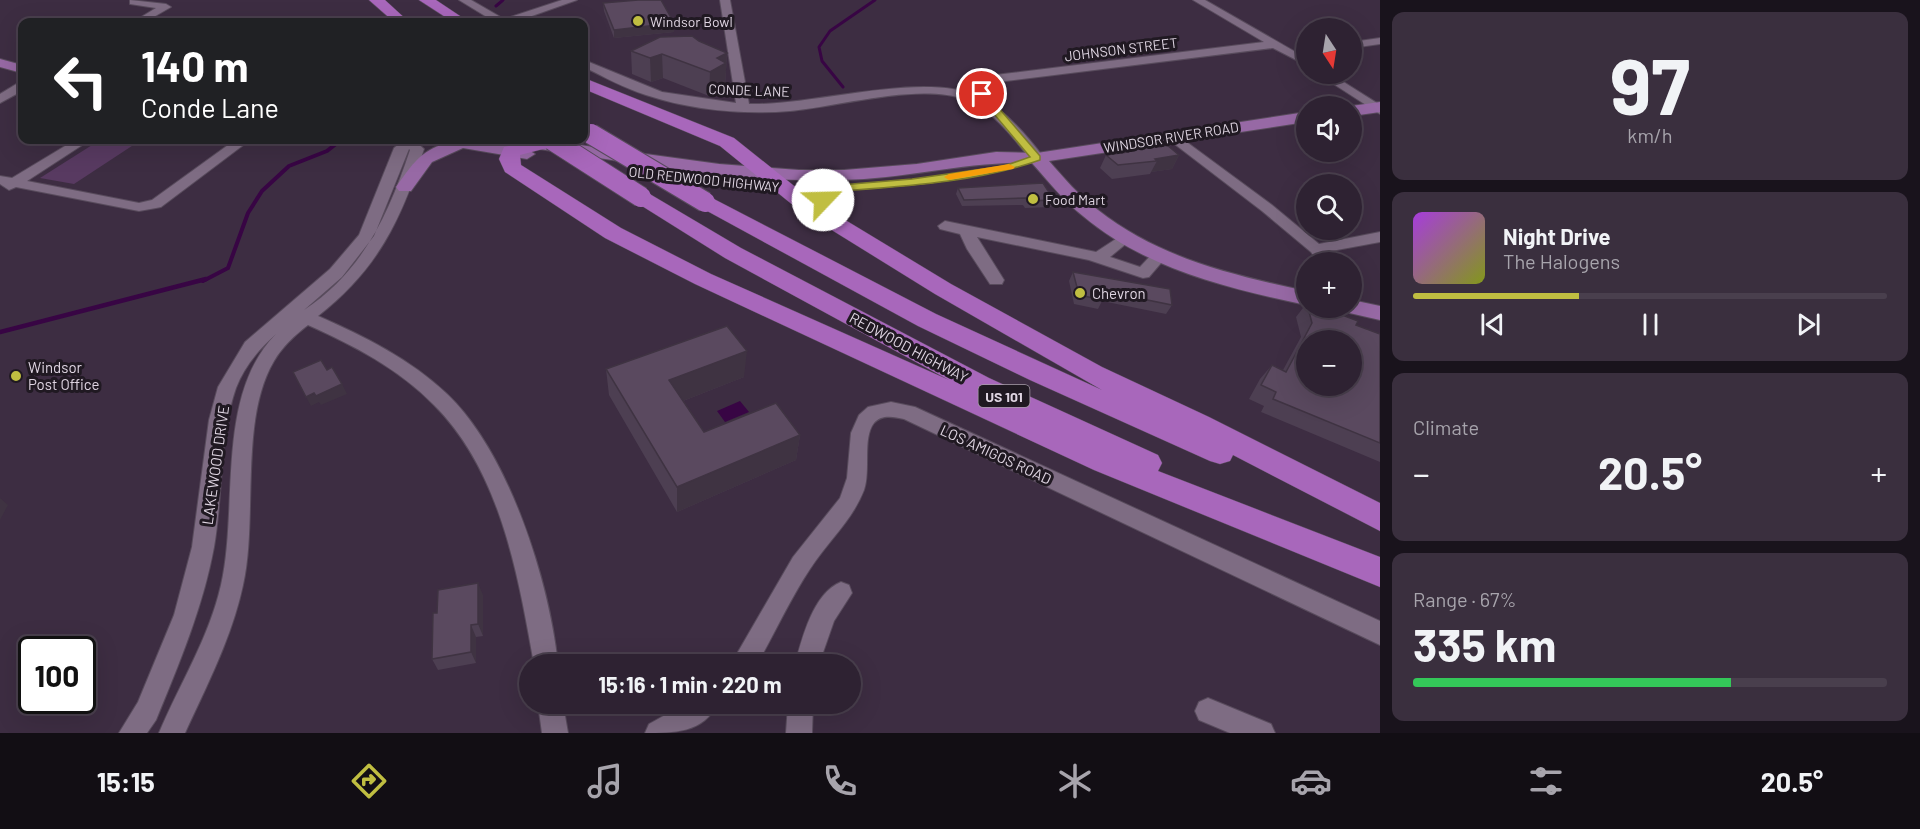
<!DOCTYPE html>
<meta charset="utf-8">
<style>
:root{--surface:#2e2232;--page:#3a2f3e;--text:#f1f3f6;--muted:#a7a4ac;--line:#493f4d;--accent:#c0be41}
body{margin:0;font-family:Barlow,sans-serif;background:var(--page);color:var(--text);height:100vh;display:flex;flex-direction:column;font-size:22px;white-space:nowrap}
*{box-sizing:border-box;margin:0}
p{font-size:20px;color:var(--muted)}
.icon{flex:none;width:33px;height:33px;fill:none;stroke:currentColor;stroke-width:2;stroke-linecap:round;stroke-linejoin:round}
.map{position:relative;flex:1;overflow:hidden}
.panel{display:flex;flex-direction:column;gap:12px;padding:12px;background:#19131c;width:540px}
.panel>*{flex:none}
.top-card{position:absolute;left:18px;top:18px;width:570px;height:126px;border-radius:12px;box-shadow:0 6px 24px #0002,0 0 0 2px var(--line);background:#202124;color:#fff;overflow:hidden}
.needle{width:39px;rotate:168deg}
.tools{position:absolute;left:1296px;top:18px;display:grid;gap:12px}
.tools a{display:grid;place-items:center;width:66px;height:66px;border-radius:50%;background:var(--surface);box-shadow:0 6px 24px #0002,0 0 0 2px var(--line);font-size:30px}
.speed{position:absolute;left:18px;top:636px;display:flex;gap:12px;font-size:30px;font-weight:700;text-align:center}
.speed>*{display:grid;place-content:center;width:78px;height:78px;border-radius:50%;background:var(--surface);box-shadow:0 6px 24px #0002,0 0 0 2px var(--line);line-height:1}
.speed .limit{border:3px solid #111;border-radius:9px;background:#fff;color:#111}
.pin{position:absolute;display:grid;place-items:center;width:51px;height:51px;color:#fff;margin:-26px;border:3px solid #fff;border-radius:50%;box-shadow:0 2px 6px #0007}
.me{position:absolute;width:66px;margin:-33px;rotate:66deg;stroke-linejoin:round;filter:drop-shadow(0 0 4px #0008)}
.turn{display:flex;align-items:center;gap:21px;height:126px;padding:0 24px;font-size:27px}
.turn .icon{width:78px;height:78px;stroke-width:2.5}
.turn b{display:block;font-size:42px;line-height:51px}
.big{font-size:45px;font-weight:700;line-height:1.1}
.panel .widget{flex:1;display:flex;flex-direction:column;justify-content:center;gap:9px;min-width:0;padding:0 21px;border-radius:12px;background:var(--page)}
.panel .dial{align-items:center;gap:0}
.dial b{font-size:78px;line-height:1}
.song{display:flex;align-items:center;gap:18px}
.cover{width:72px;height:72px;border-radius:9px;background:linear-gradient(135deg,hsl(280 70% 55%),hsl(70 70% 35%))}
.played{height:6px;border-radius:3px;background:linear-gradient(90deg,var(--accent) 35%,var(--line) 35%)}
.keys{display:flex;justify-content:space-around;direction:ltr}
.heat{display:flex;justify-content:space-between;align-items:center;font-size:33px;direction:ltr}
.charge{height:9px;border-radius:4px;background:linear-gradient(90deg,#34c759 67%,var(--line) 0)}
.trip{position:absolute;left:519px;top:654px;width:342px;height:60px;border-radius:30px;background:var(--surface);box-shadow:0 6px 24px #0002,0 0 0 2px var(--line);font-weight:700;line-height:60px;text-align:center}
.tabs{display:flex;height:96px;justify-content:space-around;align-items:center;background:#120e14;color:var(--muted)}
.tabs .icon{width:42px;height:42px}
.tabs .current{color:var(--accent)}
.tabs b{font-size:27px;color:var(--text)}
main{display:flex;flex:1;min-height:0}
.map>svg:first-child{display:block}
.green{fill:#583a61}
.water{fill:#380544}
.lines{fill:none;stroke-linecap:round;stroke-linejoin:round}
.stream-far2{stroke:#380544;stroke-width:3}
.stream-far1{stroke:#380544;stroke-width:4}
.stream{stroke:#380544;stroke-width:4.5}
.minor-casing{stroke:#584b5c;stroke-width:2}
.major-casing{stroke:#584b5c;stroke-width:2}
.highway-casing{stroke:#584b5c;stroke-width:1}
.minor{fill:#7e6c83;fill-rule:evenodd}
.major{fill:#9769a5;fill-rule:evenodd}
.highway{fill:#a867bb;fill-rule:evenodd}
.highway-bridge-casing{stroke:#584b5c;stroke-width:22;stroke-linecap:butt}
.highway-bridge{stroke:#a867bb;stroke-width:20}
.wall{fill:#4d3f52}
.shaded-wall{fill:#3f3342}
.building{fill:#5a495f;stroke:#3f3342;stroke-width:1.5;fill-rule:evenodd}
.route{fill:#c0be41;stroke:#7d7c2a;stroke-width:1.5}
.slow{fill:#f59e0b}
.poi-dot{fill:#c0be41;stroke:#201922;stroke-width:2}
.labels{text-anchor:middle;dominant-baseline:central;stroke-width:6;stroke-linejoin:round;paint-order:stroke}
.far-poi-label{font-size:14px;fill:#dfd5e2;stroke:#201922;text-anchor:start}
.far-street-label{font-size:14px;fill:#dfd5e2;stroke:#201922}
.shield{fill:#201922;stroke:#a69da8;stroke-width:1.5}
.shield-label{font-size:14px;font-weight:bold;fill:#dfd5e2}
.poi-label{font-size:15px;fill:#dfd5e2;stroke:#201922;text-anchor:start}
.street-label{font-size:15px;fill:#dfd5e2;stroke:#201922}
</style>
<main>
<div class="map">
<svg width="1380" height="733" viewBox="0 0 1380 733">
<rect width="100%" height="100%" fill="#3d2d42"/>
<path class="green" d="M100 140H141L74 184 40 178Z"/>
<path class="water" d="M740 401 749 412 725 422 717 411Z"/>
<g class="lines">
<path class="stream-far2" d="M496 6 503 0
M843 87 822 61 819 47 830 31 875 0"/>
<path class="stream-far1" d="M203 281 228 268 248 213 262 191 289 166 327 151 341 140"/>
<path class="stream" d="M0 332 206 279"/>
<defs>
<path id="minor" d="M130 0 166 4 171 7 145 22H133L156 8 130 4Z
M459 0H471L504 19 562 0H577L515 22H495Z
M720 0H730L749 104C812 106 923 71 977 96 1003 108 1027 135 1044 158L1042 161H1032C1014 139 993 110 966 100 921 82 838 107 790 111 743 115 691 110 646 95 624 88 604 77 584 67V60L662 92 736 103Z
M1193 0H1205L1306 58V65L1273 48 998 82 972 93 966 89 995 75 1264 42Z
M1380 38V44L1352 48V42Z
M1318 74H1331L1380 105V114Z
M18 83H22V91L0 103V94Z
M1173 132 1272 205 1319 244 1380 232V242L1326 252 1334 262H1318L1311 252 1262 211 1168 139 1167 136Z
M75 140H90L27 181 139 203 152 200 235 140H250L161 207 156 208 139 211 16 187 9 190 0 184V176L12 178Z
M404 140H417L416 142 424 149C401 220 378 269 318 316 364 336 410 359 447 394 509 453 549 581 558 664H534C518 575 501 472 434 405 399 369 353 345 308 325 295 335 282 347 274 361 239 420 258 518 243 585 232 637 207 685 185 733H159C180 683 209 638 221 585 239 506 215 396 276 334 259 349 244 367 236 388 219 437 223 496 214 547 203 607 179 664 156 720L147 733H119L138 702 174 615 192 547 209 420 218 387 245 342 330 269 359 235 394 148ZM409 149 410 150C389 214 362 272 304 310L342 277 374 236Z
M945 221 1096 252 1125 233 1133 238 1110 257 1140 267 1153 253H1165L1167 256 1149 277 1143 278 1089 260 977 237 1004 280 1002 284H990L967 249 960 234 940 229 938 226Z
M891 402 915 407 1380 621V645L904 419C894 417 882 414 874 423 862 438 871 471 864 490 852 521 828 541 810 569 790 599 775 633 757 664H731L793 557 840 498 847 478 851 433 859 415 868 407Z
M841 582 849 585 852 593 834 621 819 664H795C802 639 813 593 841 582Z
M1208 698 1271 724 1275 733H1230L1199 720 1195 711 1199 702Z
M538 704H563L568 733H542Z
M685 704H717C704 733 673 733 645 733L649 724Z
M788 704H813L812 733H786Z"/>
<path id="major" d="M0 59 22 65V73L0 67Z
M1380 102V112L1352 116 1351 106Z
M1306 112V122L1049 161C1064 178 1079 196 1098 210 1159 258 1232 275 1306 291V305C1227 288 1146 269 1083 216 1064 201 1048 181 1032 163 968 161 906 179 842 180 731 183 620 160 511 145L503 140H543L719 164 799 170H844L917 164 996 152 1037 153Z
M434 140H469L527 149 535 154 527 159 463 148 432 162 411 191H399L396 187C410 168 418 153 441 145Z
M1352 300 1380 306V320L1345 312 1342 308H1352Z"/>
<path id="highway" d="M369 0H385L409 22H394Z
M419 0H436L469 22H453Z
M584 78 734 138 813 201C820 189 833 180 847 184L850 188 833 201 837 215 951 284 1102 367 1209 417 1380 503V531L1233 455 1230 461 1220 464 1210 461 1030 380 918 326 698 206 695 202 698 198H712L936 314 1102 390 935 294 822 224 794 206 720 146 584 89Z
M536 140H547L549 144 547 148 520 155 521 165 621 228 711 274 949 380 725 258 634 201 631 197 634 193H648L741 248 989 378 1158 455 1162 463 1158 471 1380 557V587L1094 470 695 284 605 238 505 172 499 159 504 147Z"/>
</defs>
<use href="#minor" class="minor-casing"/>
<use href="#major" class="major-casing"/>
<use href="#highway" class="highway-casing"/>
<use href="#minor" class="minor"/>
<use href="#major" class="major"/>
<use href="#highway" class="highway"/>
<defs>
<path id="highway-bridge" d="M591 134 705 202
M552 140 641 197"/>
</defs>
<use href="#highway-bridge" class="highway-bridge-casing"/>
<use href="#highway-bridge" class="highway-bridge"/>
</g>
<path class="wall" d="M603 3 674 23V32L614 38 604 11Z
M699 41 727 53 725 87 709 96 663 78 651 82 632 74 631 51Z
M1127 147H1159L1179 155 1172 169 1151 172 1150 174 1112 179 1100 168 1106 155 1124 152Z
M958 188 1054 200 1051 207 1025 208 1023 205 962 206 956 194Z
M1073 272 1172 305 1166 314 1102 301 1098 309 1074 304 1069 281Z
M1306 304V308L1334 312 1356 325 1380 334V462L1261 412 1264 406 1249 399 1260 379 1272 365 1283 370 1301 337 1296 317Z
M606 369 744 377 683 401 704 432 800 435 796 460 677 512 609 395Z
M483 595V636L476 637V663L438 670 432 659 437 613Z"/>
<path class="shaded-wall" d="M674 23V32L614 38V30Z
M727 53 725 87 709 96 710 72 717 58Z
M662 54 663 78 651 82 650 58Z
M1179 155 1172 169 1151 172 1157 161 1155 159Z
M747 351 744 377 670 406 669 380Z
M342 384 347 394 321 405 319 402 311 406 306 397Z
M800 435 796 460 677 512V487Z
M0 498 8 505 0 520Z
M478 583 483 595V636L478 624Z
M471 625 476 637V663L471 652Z"/>
<path class="building" d="M638 0H661L674 23 614 30 603 3Z
M692 36 699 41 727 53 717 58 726 63 710 72 662 54 650 58 631 51 660 37Z
M1154 144 1159 147 1167 145 1179 155 1155 159 1157 161 1118 165 1106 155 1127 152 1125 151 1130 150 1127 147Z
M1043 183 1054 200 1027 201 1026 198 964 200 958 188Z
M1073 272 1170 289 1172 305 1103 291V300L1079 295Z
M1308 308H1327L1334 309V312L1358 321 1356 325 1380 334V443L1273 399 1276 392 1261 385 1272 365 1286 372 1312 323ZM1306 340H1352V386H1306Z
M727 326 747 351 669 380 704 432 776 403 800 435 677 487 606 369Z
M321 360 327 370 332 367 342 384 316 396 314 393 306 397 293 372Z
M478 583V624L471 625V652L432 659 433 613H437L438 590Z"/>
<path class="route" d="M982 91 985 92 1040 156V160C977 182 908 186 842 191L833 195 827 202H819L817 200 825 191 840 185 912 179 1004 166 1030 157 979 96V92Z"/>
<path class="slow" d="M1009 164 1015 167 1013 169 949 180 944 177 949 174Z"/>
<g class="poi-dot">
<circle cx="638" cy="21" r="6"/>
<circle cx="1033" cy="199" r="6"/>
<circle cx="1080" cy="293" r="6"/>
<circle cx="16" cy="376" r="6"/>
</g>
<g class="labels">
<g class="far-poi-label">
<text x="650" y="21">Windsor Bowl</text>
<text x="1045" y="199">Food Mart</text>
</g>
<g class="far-street-label">
<text transform="translate(1121 49) rotate(-7)">JOHNSON STREET</text>
<text transform="translate(749 90) rotate(2)">CONDE LANE</text>
<text transform="translate(1171 137) rotate(-9)">WINDSOR RIVER ROAD</text>
<text transform="translate(704 179) rotate(6)">OLD REDWOOD HIGHWAY</text>
</g>
<rect class="shield" x="978.5" y="385" width="51" height="22" rx="4.5"/>
<g class="shield-label">
<text x="1004" y="396">US 101</text>
</g>
<g class="poi-label">
<text x="1092" y="293">Chevron</text>
<text x="28" y="367">Windsor<tspan x="28" dy="17">Post Office</tspan></text>
</g>
<g class="street-label">
<text transform="translate(909 347) rotate(28)">REDWOOD HIGHWAY</text>
<text transform="translate(996 454) rotate(25)">LOS AMIGOS ROAD</text>
<text transform="translate(215 465) rotate(-82)">LAKEWOOD DRIVE</text>
</g>
</g>
</svg>
<div class="tools">
<a><svg class="needle" viewBox="-14 -14 28 28"><path d="M0-13l5 13h-10z" fill="#e53935"/><path d="M0 13l5-13h-10z" fill="#a7a4ac"/></svg></a>
<a><svg class="icon" aria-label="sound" viewBox="0 0 24 24"><path d="M4 9h4l5-4v14l-5-4H4zM17 9q2 3 0 6"/></svg></a>
<a><svg class="icon" aria-label="search" viewBox="0 0 24 24"><circle cx="10" cy="10" r="6"/><path d="M15 15l6 6"/></svg></a>
<a>+</a>
<a>−</a>
</div>
<div class="speed"><div class="limit">100</div></div>
<div class="pin" style="left:982px;top:94px;background:#d93025"><svg class="icon" aria-label="arrive" viewBox="0 0 24 24"><path d="M6 21V4h12l-3 4 3 4H6"/></svg></div>
<svg class="me" style="left:823px;top:200px" viewBox="-20 -20 40 40"><circle r="19" fill="#fff"/><path d="M0-13L10 11 0 6-10 11z" fill="#c0be41"/></svg>
<div class="trip">15:16 · 1 min · 220 m</div>
<div class="top-card">
<div class="turn"><svg class="icon" aria-label="left" viewBox="0 0 24 24"><path d="M17 20v-9H6M10 6l-5 5 5 5"/></svg><div><b>140 m</b>Conde Lane</div></div>
</div>
</div>
<section class="panel">
<div class="widget dial"><b>97</b><p>km/h</p></div>
<div class="widget">
<div class="song"><i class="cover"></i><div><b>Night Drive</b><p>The Halogens</p></div></div>
<div class="played"></div>
<div class="keys"><svg class="icon" aria-label="previous" viewBox="0 0 24 24"><path d="M18 5L8 12l10 7zM5 5v14"/></svg><svg class="icon" aria-label="pause" viewBox="0 0 24 24"><path d="M8 5v14M16 5v14"/></svg><svg class="icon" aria-label="next" viewBox="0 0 24 24"><path d="M6 5l10 7-10 7zM19 5v14"/></svg></div>
</div>
<div class="widget"><p>Climate</p>
<div class="heat"><a>−</a><b class="big">20.5°</b><a>+</a></div>
</div>
<div class="widget"><p>Range · 67%</p><b class="big">335 km</b><div class="charge"></div></div>
</section>
</main>
<nav class="tabs">
<b>15:15</b>
<svg class="icon current" aria-label="directions" viewBox="0 0 24 24"><path d="M12 3l9 9-9 9-9-9zM9 14v-3h6M13 9l2 2-2 2"/></svg>
<svg class="icon" aria-label="music" viewBox="0 0 24 24"><path d="M9 18V5l10-2v13"/><circle cx="6" cy="18" r="3"/><circle cx="16" cy="16" r="3"/></svg>
<svg class="icon" aria-label="phone" viewBox="0 0 24 24"><path d="M5 4h4l2 5-3 2q2 4 5 5l2-3 5 2v4C11 20 4 13 5 4z"/></svg>
<svg class="icon" aria-label="climate" viewBox="0 0 24 24"><path d="M12 3v18M4 7l16 10M4 17L20 7"/></svg>
<svg class="icon" aria-label="car" viewBox="0 0 24 24"><path d="M5 17H2v-5l4-1 3-4h7l3 4 3 1v5h-3M9 17h6M6 11h13"/><circle cx="7" cy="17" r="2"/><circle cx="17" cy="17" r="2"/></svg>
<svg class="icon" aria-label="filters" viewBox="0 0 24 24"><path d="M4 7h16M4 17h16"/><circle cx="9" cy="7" r="2"/><circle cx="15" cy="17" r="2"/></svg>
<b>20.5°</b>
</nav>
